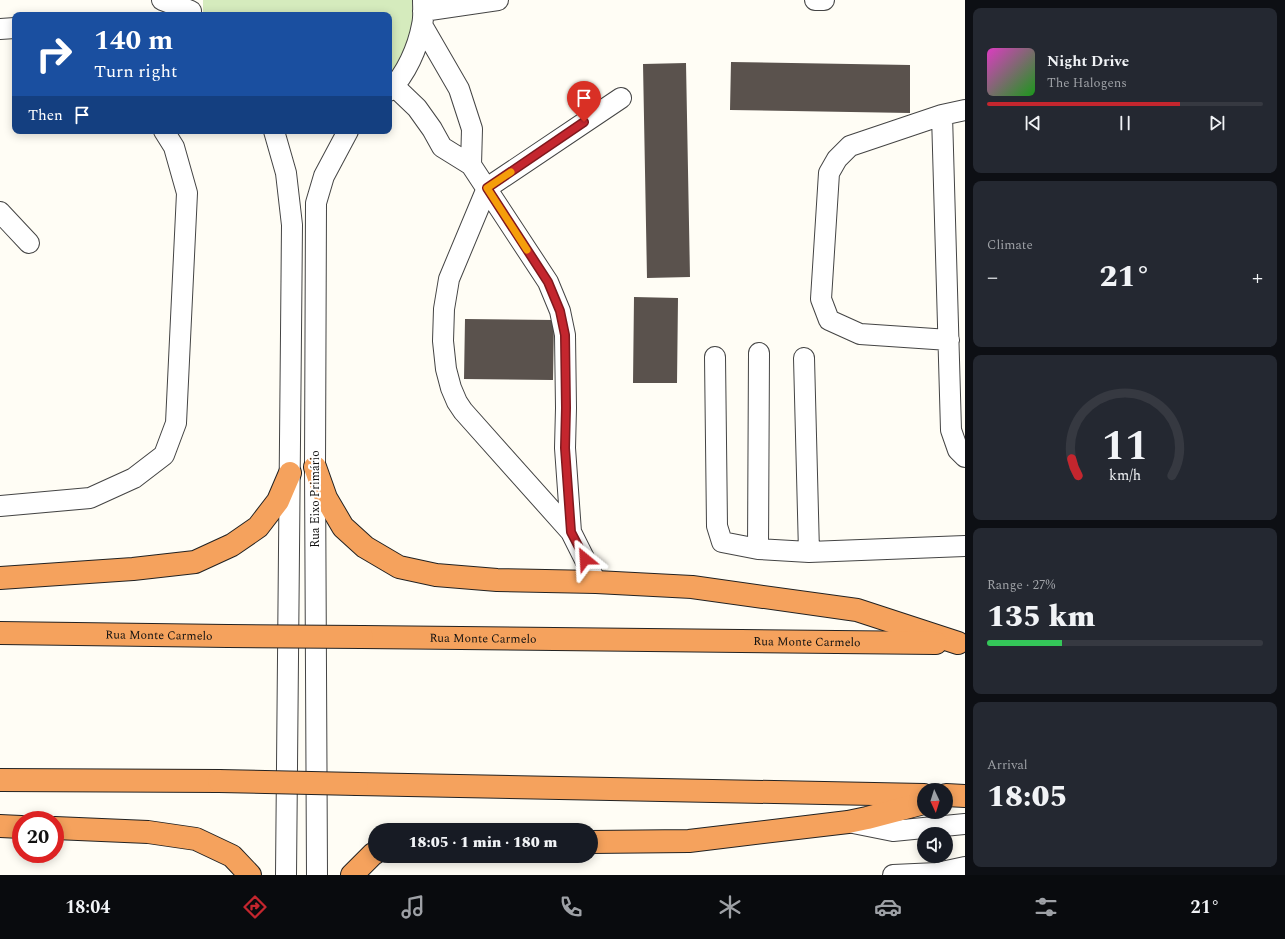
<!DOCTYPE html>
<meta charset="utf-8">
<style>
:root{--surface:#171b24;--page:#242831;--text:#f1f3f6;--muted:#9ea1a6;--line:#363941;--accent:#c4262e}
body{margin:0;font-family:Spectral,serif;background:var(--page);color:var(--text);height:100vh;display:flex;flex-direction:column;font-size:15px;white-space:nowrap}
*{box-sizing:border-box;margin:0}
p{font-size:13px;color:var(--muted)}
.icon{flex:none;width:22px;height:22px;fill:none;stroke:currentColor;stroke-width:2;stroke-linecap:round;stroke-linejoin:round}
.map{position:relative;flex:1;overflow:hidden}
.sheet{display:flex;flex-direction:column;gap:8px;padding:8px;background:#0d0f14;width:320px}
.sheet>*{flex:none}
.banner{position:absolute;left:12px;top:12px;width:380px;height:122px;border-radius:8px;box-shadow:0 2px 10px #0003;background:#1a4fa0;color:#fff;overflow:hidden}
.needle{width:26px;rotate:176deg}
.controls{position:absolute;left:917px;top:783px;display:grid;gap:8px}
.controls a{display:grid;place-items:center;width:36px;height:36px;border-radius:50%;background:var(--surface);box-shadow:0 2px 10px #0003;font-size:20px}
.speed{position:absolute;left:12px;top:811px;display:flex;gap:8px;font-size:20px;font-weight:700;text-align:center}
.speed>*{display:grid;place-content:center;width:52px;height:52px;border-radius:50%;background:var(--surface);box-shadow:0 2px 10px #0003;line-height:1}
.speed .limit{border:6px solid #d22;background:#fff;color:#111}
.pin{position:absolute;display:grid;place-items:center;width:34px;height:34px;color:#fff;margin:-41px -17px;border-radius:50% 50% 50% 0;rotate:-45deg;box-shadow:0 0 4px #0007}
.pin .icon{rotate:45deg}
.me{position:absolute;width:44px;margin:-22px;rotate:333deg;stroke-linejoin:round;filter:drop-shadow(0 0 3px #0008)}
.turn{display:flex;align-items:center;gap:14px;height:84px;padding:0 16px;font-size:18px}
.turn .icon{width:52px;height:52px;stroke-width:2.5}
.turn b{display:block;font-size:28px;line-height:34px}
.then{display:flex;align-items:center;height:38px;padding:0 16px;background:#0003;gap:8px;font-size:15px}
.big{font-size:30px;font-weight:800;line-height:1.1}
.sheet .widget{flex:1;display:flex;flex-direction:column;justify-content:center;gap:6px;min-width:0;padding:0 14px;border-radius:8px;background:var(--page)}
.sheet .dial{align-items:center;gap:0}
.dial svg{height:104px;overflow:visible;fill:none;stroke:var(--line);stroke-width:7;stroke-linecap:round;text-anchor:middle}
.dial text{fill:var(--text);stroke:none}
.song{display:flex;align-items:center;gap:12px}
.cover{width:48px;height:48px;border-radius:6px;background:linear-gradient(135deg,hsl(310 70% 55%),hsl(120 70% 35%))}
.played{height:4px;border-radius:2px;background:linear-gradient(90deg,var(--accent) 70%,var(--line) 70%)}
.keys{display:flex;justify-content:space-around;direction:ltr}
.heat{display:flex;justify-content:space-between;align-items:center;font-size:22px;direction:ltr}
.charge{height:6px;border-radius:3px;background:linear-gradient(90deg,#34c759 27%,var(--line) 0)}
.trip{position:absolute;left:368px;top:823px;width:230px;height:40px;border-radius:20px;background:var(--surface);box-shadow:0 2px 10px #0003;font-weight:800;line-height:40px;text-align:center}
.dock{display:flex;height:64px;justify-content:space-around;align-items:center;background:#090b0e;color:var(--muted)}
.dock .icon{width:28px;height:28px}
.dock .on{color:var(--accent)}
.dock b{font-size:18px;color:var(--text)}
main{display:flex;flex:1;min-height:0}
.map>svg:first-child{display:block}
.green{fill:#d5ebbd}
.building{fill:#5a524d}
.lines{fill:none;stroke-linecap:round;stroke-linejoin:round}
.minor-casing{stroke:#444;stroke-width:22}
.highway-casing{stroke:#222;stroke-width:24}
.minor{stroke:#fff;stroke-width:20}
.highway{stroke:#f5a25d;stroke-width:22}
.highway-bridge-casing{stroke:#222;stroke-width:24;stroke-linecap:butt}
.highway-bridge{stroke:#f5a25d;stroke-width:22}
.route-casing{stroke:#7f191e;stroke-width:10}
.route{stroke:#c4262e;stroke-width:7}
.slow{stroke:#f59e0b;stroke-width:7}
.labels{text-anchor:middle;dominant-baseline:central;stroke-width:4;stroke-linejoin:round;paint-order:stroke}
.street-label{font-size:12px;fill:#111;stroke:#fff}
</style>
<main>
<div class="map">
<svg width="965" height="875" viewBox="0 0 965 875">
<rect width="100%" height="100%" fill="#fffdf5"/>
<path class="green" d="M203 0H412C417 27 406 56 389 77V15H203Z"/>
<path class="building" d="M731 62 910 65V113L730 110Z
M686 63 690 277 647 278 643 64Z
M634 297 678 298 677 383H633Z
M465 319 554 320 553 380 464 379Z"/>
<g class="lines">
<defs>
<path id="minor" d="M162 0 191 11
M815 0H824
M423 11 498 0
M422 25 459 89 472 129 471 165
M0 29 15 28
M394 86 417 108 432 129 442 147 471 165 548 282 560 311 565 335 566 408 565 448 571 532
M389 91C406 75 418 47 422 25 424 17 423 8 423 0
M942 115 951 430 958 450 965 457
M274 131 286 173 292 225 286 875
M0 212 29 243
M949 340 860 334 829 320 821 299 829 173 837 159 850 146 942 115 965 110
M715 357 717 526 722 542 758 549 809 552 965 546
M804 358 809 552
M0 506 90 498 134 478 164 455 176 423 187 193 174 147 164 131
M758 549 759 353
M596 582 571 532 463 411 457 402 451 388 446 369 443 341 444 309 449 279 487 188 621 98
M848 822 893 831 965 824
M317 875 315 467 316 203 324 176 348 131
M893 875 937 873 965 867"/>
<g id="highway">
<path d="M315 467 326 498 343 527 365 547 399 567 436 575 497 580 596 582 692 587 857 610 958 643"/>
<path d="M0 578 133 569 195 562 232 545 258 527 278 501 290 473"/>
<path id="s1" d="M0 633 228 636"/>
<path id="s2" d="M362 637 936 643"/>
<path d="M0 780 219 781"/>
<path d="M357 784 924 795"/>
<path d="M946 795 965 796"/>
<path d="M0 826 21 827"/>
<path d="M55 828 148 832 196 839 232 856 250 875"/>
<path d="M591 842 689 841 848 822 867 818 924 803"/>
<path d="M352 875 373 854 375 853"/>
</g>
</defs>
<use href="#minor" class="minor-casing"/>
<use href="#highway" class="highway-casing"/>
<use href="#minor" class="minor"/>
<use href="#highway" class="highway"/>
<defs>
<path id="highway-bridge" d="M228 636 362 637
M219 781 357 784"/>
</defs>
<use href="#highway-bridge" class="highway-bridge-casing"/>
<use href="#highway-bridge" class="highway-bridge"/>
</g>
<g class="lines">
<defs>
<path id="route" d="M584 122 487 188 548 282 560 311 565 335 566 408 565 448 571 532 585 559"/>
</defs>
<use href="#route" class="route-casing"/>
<use href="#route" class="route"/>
<path class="slow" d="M511 172 487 188 527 250"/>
</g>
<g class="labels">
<g class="street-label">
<text transform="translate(315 499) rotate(-90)">Rua Eixo Primário</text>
<text stroke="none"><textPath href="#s1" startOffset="159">Rua Monte Carmelo</textPath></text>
<text stroke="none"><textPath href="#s2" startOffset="121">Rua Monte Carmelo</textPath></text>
<text stroke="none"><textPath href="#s2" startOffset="445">Rua Monte Carmelo</textPath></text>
</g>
</g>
</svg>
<div class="controls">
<a><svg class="needle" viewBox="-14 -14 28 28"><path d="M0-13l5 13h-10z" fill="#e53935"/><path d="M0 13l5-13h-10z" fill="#9ea1a6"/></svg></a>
<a><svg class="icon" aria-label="sound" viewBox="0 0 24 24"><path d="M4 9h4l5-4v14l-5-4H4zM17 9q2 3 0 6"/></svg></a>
</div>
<div class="speed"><div class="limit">20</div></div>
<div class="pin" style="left:584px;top:122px;background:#d93025"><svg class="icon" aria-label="arrive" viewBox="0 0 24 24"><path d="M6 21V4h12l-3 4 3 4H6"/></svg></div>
<svg class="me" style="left:585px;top:559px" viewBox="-20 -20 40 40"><path d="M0-17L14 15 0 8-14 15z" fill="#c4262e" stroke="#fff" stroke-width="4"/></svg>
<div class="trip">18:05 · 1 min · 180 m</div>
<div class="banner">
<div class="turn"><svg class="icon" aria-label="right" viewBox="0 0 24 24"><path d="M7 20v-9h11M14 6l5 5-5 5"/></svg><div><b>140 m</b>Turn right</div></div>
<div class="then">Then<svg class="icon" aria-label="arrive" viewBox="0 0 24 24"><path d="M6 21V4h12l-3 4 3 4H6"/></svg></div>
</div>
</div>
<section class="sheet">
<div class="widget">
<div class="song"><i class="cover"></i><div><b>Night Drive</b><p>The Halogens</p></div></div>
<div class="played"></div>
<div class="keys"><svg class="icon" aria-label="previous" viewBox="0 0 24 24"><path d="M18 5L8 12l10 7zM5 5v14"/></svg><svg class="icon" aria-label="pause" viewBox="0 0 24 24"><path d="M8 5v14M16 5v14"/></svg><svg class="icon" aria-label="next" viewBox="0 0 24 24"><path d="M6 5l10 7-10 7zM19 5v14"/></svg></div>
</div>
<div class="widget"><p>Climate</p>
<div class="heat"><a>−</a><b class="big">21°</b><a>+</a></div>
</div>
<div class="widget dial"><svg viewBox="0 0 100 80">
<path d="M14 69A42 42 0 1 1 86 69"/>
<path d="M14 69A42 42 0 0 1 9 56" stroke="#c4262e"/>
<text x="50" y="56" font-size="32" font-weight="700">11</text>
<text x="50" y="72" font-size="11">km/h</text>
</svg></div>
<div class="widget"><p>Range · 27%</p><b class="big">135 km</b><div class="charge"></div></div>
<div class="widget"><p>Arrival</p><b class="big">18:05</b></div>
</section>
</main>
<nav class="dock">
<b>18:04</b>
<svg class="icon on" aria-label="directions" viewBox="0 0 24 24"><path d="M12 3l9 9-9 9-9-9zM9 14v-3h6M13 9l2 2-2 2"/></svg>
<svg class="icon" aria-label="music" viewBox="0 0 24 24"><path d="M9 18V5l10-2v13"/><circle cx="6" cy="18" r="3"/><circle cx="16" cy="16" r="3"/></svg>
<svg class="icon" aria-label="phone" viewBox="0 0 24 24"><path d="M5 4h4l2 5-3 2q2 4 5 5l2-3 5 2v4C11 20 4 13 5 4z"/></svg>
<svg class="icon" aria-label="climate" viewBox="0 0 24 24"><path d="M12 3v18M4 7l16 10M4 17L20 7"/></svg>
<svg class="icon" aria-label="car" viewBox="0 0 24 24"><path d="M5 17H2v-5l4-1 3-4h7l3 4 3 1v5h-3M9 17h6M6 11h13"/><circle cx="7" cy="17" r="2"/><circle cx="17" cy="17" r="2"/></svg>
<svg class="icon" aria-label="filters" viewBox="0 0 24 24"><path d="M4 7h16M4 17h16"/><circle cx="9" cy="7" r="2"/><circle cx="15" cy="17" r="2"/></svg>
<b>21°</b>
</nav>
